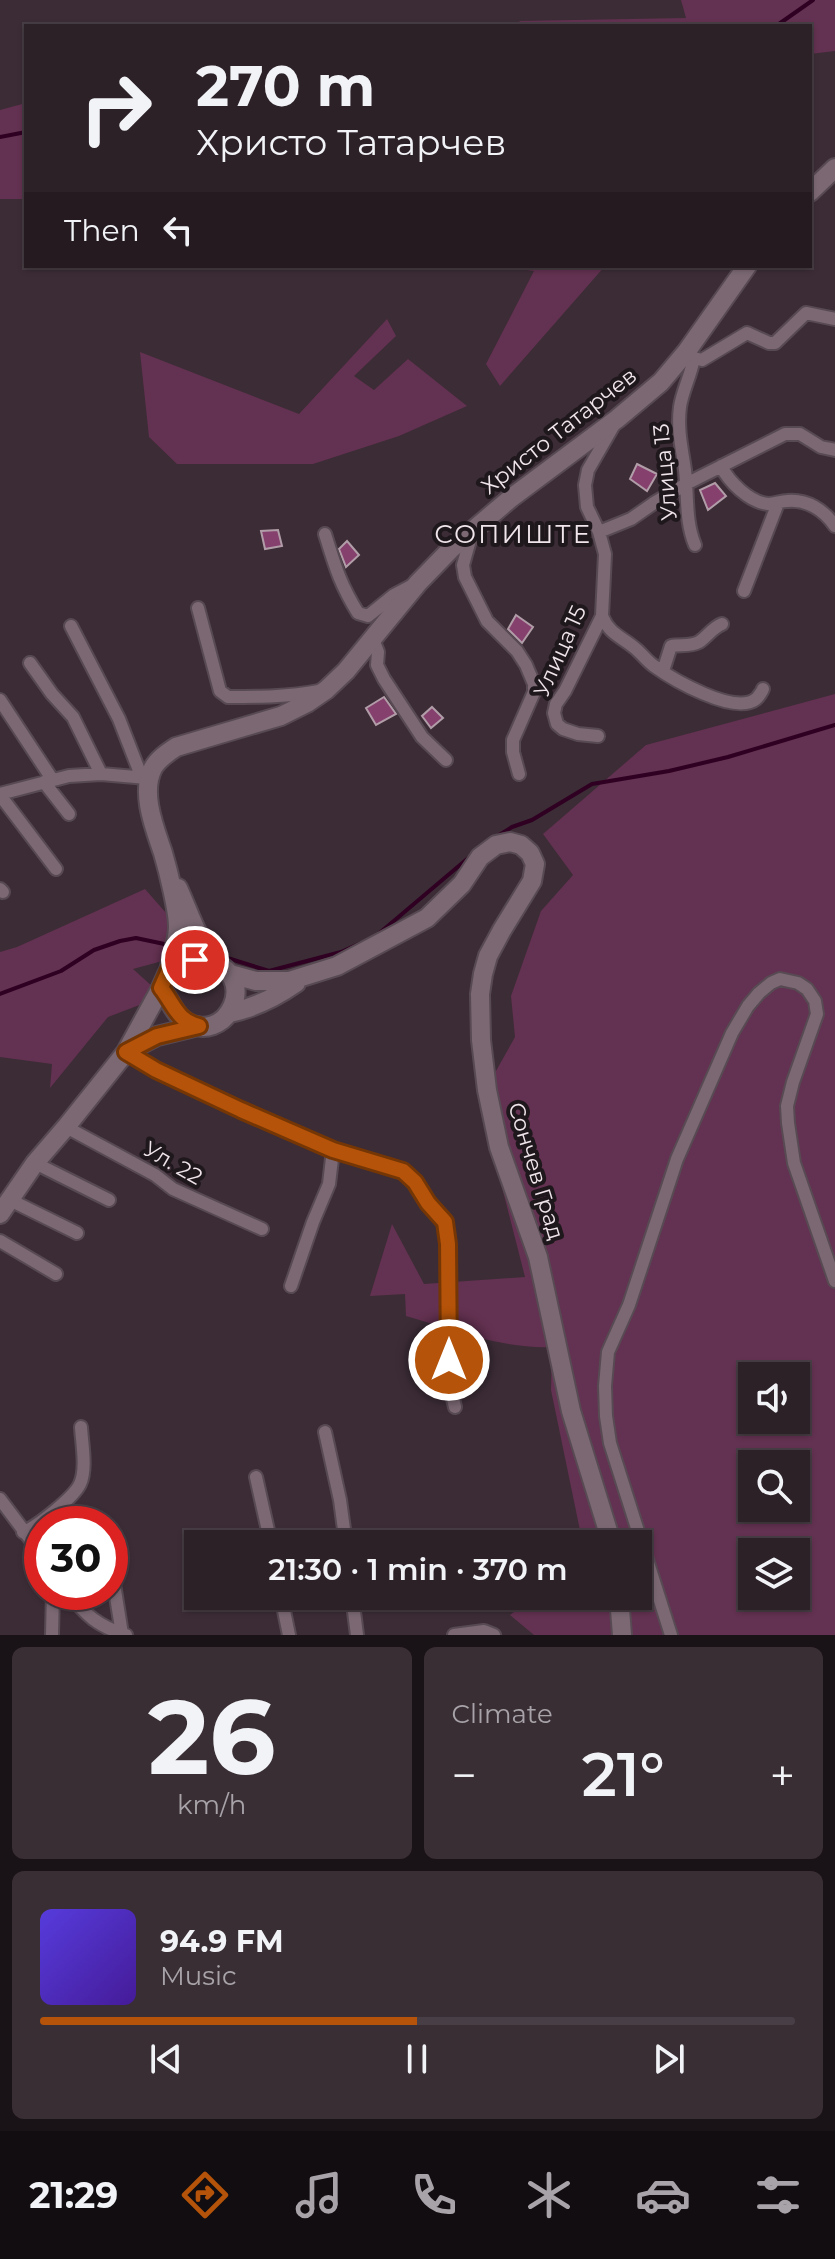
<!DOCTYPE html>
<meta charset="utf-8">
<style>
:root{--surface:#2d2128;--page:#392e34;--text:#f1f3f6;--muted:#a7a3a8;--line:#483e45;--accent:#b45309}
body{margin:0;font-family:Montserrat,sans-serif;background:var(--page);color:var(--text);height:100vh;display:flex;flex-direction:column;font-size:30px;white-space:nowrap}
*{box-sizing:border-box;margin:0}
p{font-size:26px;color:var(--muted)}
.icon{flex:none;width:44px;height:44px;fill:none;stroke:currentColor;stroke-width:2;stroke-linecap:round;stroke-linejoin:round}
.map{position:relative;height:1635px;overflow:hidden}
.side{display:flex;flex-direction:column;gap:12px;padding:12px;background:#191216;flex:1}
.side>*{flex:none}
.hud{position:absolute;left:24px;top:24px;width:788px;height:244px;border-radius:0px;box-shadow:0 2px 6px #0004,0 0 0 2px var(--line);background:#2d2128;color:var(--text);overflow:hidden}
.controls{position:absolute;left:738px;top:1362px;display:grid;gap:16px}
.controls a{display:grid;place-items:center;width:72px;height:72px;border-radius:0px;background:var(--surface);box-shadow:0 2px 6px #0004,0 0 0 2px var(--line);font-size:40px}
.speed{position:absolute;left:24px;top:1506px;display:flex;gap:16px;font-size:40px;font-weight:700;text-align:center}
.speed>*{display:grid;place-content:center;width:104px;height:104px;border-radius:50%;background:var(--surface);box-shadow:0 2px 6px #0004,0 0 0 2px var(--line);line-height:1}
.speed .limit{border:12px solid #d22;background:#fff;color:#111}
.pin{position:absolute;display:grid;place-items:center;width:68px;height:68px;color:#fff;margin:-34px;border:4px solid #fff;border-radius:50%;box-shadow:0 2px 8px #0007}
.me{position:absolute;width:88px;margin:-44px;rotate:0deg;stroke-linejoin:round;filter:drop-shadow(0 0 6px #0008)}
.turn{display:flex;align-items:center;gap:28px;height:168px;padding:0 40px;font-size:36px}
.turn .icon{width:104px;height:104px;stroke-width:2.5}
.turn b{display:block;font-size:56px;line-height:68px}
.then{display:flex;align-items:center;height:76px;padding:0 40px;background:#0003;gap:16px;font-size:30px}
.big{font-size:60px;font-weight:600;line-height:1.1}
.side .card{flex:1;display:flex;flex-direction:column;justify-content:center;gap:12px;min-width:0;padding:0 28px;border-radius:12px;background:var(--page)}
.side .dial{align-items:center;gap:0}
.dial b{font-size:104px;line-height:1}
.song{display:flex;align-items:center;gap:24px}
.cover{width:96px;height:96px;border-radius:12px;background:linear-gradient(135deg,hsl(250 70% 55%),hsl(260 70% 35%))}
.played{height:8px;border-radius:4px;background:linear-gradient(90deg,var(--accent) 50%,var(--line) 50%)}
.keys{display:flex;justify-content:space-around;direction:ltr}
.heat{display:flex;justify-content:space-between;align-items:center;font-size:44px;direction:ltr}
.side .tiles{flex:1;display:grid;gap:12px;grid-template-columns:1fr 1fr}
.card:last-child{grid-column:span 2}
.trip{position:absolute;left:184px;top:1530px;width:468px;height:80px;border-radius:0px;background:var(--surface);box-shadow:0 2px 6px #0004,0 0 0 2px var(--line);font-weight:600;line-height:80px;text-align:center}
.tabs{display:flex;height:128px;justify-content:space-around;align-items:center;background:#120d10;color:var(--muted)}
.tabs .icon{width:56px;height:56px}
.tabs .on{color:var(--accent)}
.tabs b{font-size:36px;color:var(--text)}
.map>svg:first-child{display:block}
.green{fill:#633151;fill-rule:evenodd}
.lines{fill:none;stroke-linecap:round;stroke-linejoin:round}
.stream{stroke:#2f0022;stroke-width:4}
.building{fill:#86406e;stroke:#b19da8;stroke-width:2}
.street-casing{stroke:#584a53;stroke-width:16}
.secondary-casing{stroke:#584a53;stroke-width:22}
.street{stroke:#7b6873;stroke-width:12}
.secondary{stroke:#7b6873;stroke-width:18}
.route-casing{stroke:#753606;stroke-width:20}
.route{stroke:#b45309;stroke-width:14}
.labels{text-anchor:middle;dominant-baseline:central;stroke-width:8;stroke-linejoin:round;paint-order:stroke}
.street-label{font-size:22px;fill:#efe5eb;stroke:#1e171b}
.quarter-label{font-size:26px;letter-spacing:2px;fill:#efe5eb;stroke:#1e171b}
</style>
<div class="map">
<svg width="835" height="1635" viewBox="0 0 835 1635">
<rect width="100%" height="100%" fill="#3c2c36"/>
<path class="green" d="M681 0H835V51L810 54V26H532L518 21 686 18Z
M26 103V199H0V110Z
M496 266H605L500 386 486 364 534 271Z
M387 319 396 336 354 376 374 390 408 359 467 406 399 436 313 464H177L149 437 140 352 299 414Z
M835 694V1635H534L510 1615 536 1596H638V1544H579L582 1540 551 1390 552 1347C502 1349 453 1330 406 1316L405 1294 370 1296 392 1224 424 1284 525 1277 493 1152 487 1087 515 1037 511 996 541 911 573 875 543 834 646 745ZM752 1376H796V1420H752ZM752 1464H796V1508H752ZM752 1552H796V1596H752Z
M145 889 174 922 166 960 133 969 163 996 108 1017 50 1088 52 1064 0 1057V952L17 947Z"/>
<g class="lines">
<path class="stream" d="M776 26 813 0
M0 137 26 132
M496 837 512 827 532 820 592 784 669 771 728 757 835 725
M376 936 473 854
M181 947 200 951
M221 956 269 971 341 952 361 943
M0 994 61 971 94 950 120 941 136 938 169 945"/>
</g>
<path class="building" d="M637 464 657 474 647 491 630 479Z
M715 483 726 496 708 510 700 490Z
M278 530 282 546 265 549 261 531Z
M347 541 359 555 346 567 339 549Z
M516 615 533 627 522 643 508 629Z
M384 697 396 714 376 725 366 708Z
M432 707 443 718 431 728 422 716Z"/>
<g class="lines">
<defs>
<path id="street" d="M687 351 694 358C691 375 682 392 680 407 677 429 682 449 685 470 688 496 685 521 695 545
M694 358 702 360 747 333 769 343H775L806 313 835 319
M721 466C729 482 749 502 768 504 775 504 781 501 787 501 807 499 824 510 835 526
M599 532 631 519 654 503 686 484 785 434H800L821 447 835 450
M472 533 463 565 465 577 487 621 517 651 526 665 534 684V692L513 740V752L519 774
M325 534C335 566 340 584 358 613L368 616 394 595 411 586
M744 591 778 503
M198 608 220 691 228 697C259 697 288 697 319 691
M602 616C610 635 621 636 636 649 642 654 647 661 654 666 672 679 735 716 756 699 757 699 763 690 763 689
M71 626 119 719 142 778
M372 637 378 652 377 665 384 679 422 737 446 760
M30 663 52 694 73 717 101 774
M663 671 671 646C680 644 690 647 699 642 708 636 712 628 722 624
M0 700 52 779
M598 736 578 734 563 729 557 724 554 713 556 704 565 691 602 616 605 554 599 532 587 507 585 485 588 470 615 423
M44 782 69 814
M0 794 69 776 101 774 147 778
M0 795 56 869
M0 889 3 892
M126 1052 156 1070 241 1110 333 1150 403 1171 415 1182 428 1203 445 1222 448 1244 450 1341 448 1378 455 1407
M66 1127 155 1175 173 1189 262 1229
M35 1163 109 1200
M10 1200 77 1233
M0 1241 56 1274
M291 1286 313 1222 329 1184 333 1150
M325 1432 340 1500 346 1544
M256 1477 271 1544
M0 1499 42 1555
M23 1532C37 1527 74 1497 80 1484 87 1469 82 1444 81 1427
M110 1559 122 1634
M68 1592C86 1616 98 1626 126 1635
M281 1596 289 1635
M352 1596 357 1635
M52 1635 53 1592
M454 1635 484 1631 494 1635
M671 1635 610 1443 606 1416 605 1386 608 1352 629 1305 677 1159 732 1033 748 1006 759 993 771 983 780 979 798 983 807 989 815 1001 817 1014 793 1082 787 1106 788 1123 794 1163 835 1281"/>
<path id="secondary" d="M810 192 835 168
M178 888C190 914 198 944 219 963
M204 960C265 971 226 1052 182 1019 173 1011 169 998 161 988L169 970 186 962Z
M169 970C172 957 178 940 178 927 178 910 168 870 163 853 155 829 140 793 153 768 158 759 167 753 176 747L281 716 307 703 326 690 346 671 418 583 451 549 511 498 617 419 661 382 687 351 747 266
M230 974 256 981H289L337 966 427 918 462 884 480 857 496 845 510 842 521 845 530 853 535 864 532 881 502 930 488 956 483 974 480 994 481 1040 487 1090 499 1147 538 1257 571 1411 612 1544
M230 1013C253 1008 276 997 296 983
M126 1052 157 1036 198 1026
M0 1214 35 1163 66 1127 126 1052 161 988
M619 1596 622 1635"/>
</defs>
<use href="#street" class="street-casing"/>
<use href="#secondary" class="secondary-casing"/>
<use href="#street" class="street"/>
<use href="#secondary" class="secondary"/>
</g>
<g class="lines">
<defs>
<path id="route" d="M195 960 186 962 169 970 161 988C174 1004 177 1021 199 1026L157 1036 126 1052 156 1070 241 1110 333 1150 403 1171 415 1182 428 1203 445 1222 448 1244 449 1360"/>
</defs>
<use href="#route" class="route-casing"/>
<use href="#route" class="route"/>
</g>
<g class="labels">
<g class="street-label">
<text transform="translate(559 431) rotate(-38)">Христо Татарчев</text>
<text transform="translate(665 472) rotate(-95)">Улица 13</text>
<text transform="translate(560 651) rotate(-66)">Улица 15</text>
<text transform="translate(173 1163) rotate(30)">Ул. 22</text>
<text transform="translate(536 1171) rotate(73)">Сончев Град</text>
</g>
<g class="quarter-label">
<text x="513" y="534">СОПИШТЕ</text>
</g>
</g>
</svg>
<div class="controls">
<a><svg class="icon" aria-label="sound" viewBox="0 0 24 24"><path d="M4 9h4l5-4v14l-5-4H4zM17 9q2 3 0 6"/></svg></a>
<a><svg class="icon" aria-label="search" viewBox="0 0 24 24"><circle cx="10" cy="10" r="6"/><path d="M15 15l6 6"/></svg></a>
<a><svg class="icon" aria-label="layers" viewBox="0 0 24 24"><path d="M12 4l9 5-9 5-9-5zM3 14l9 5 9-5"/></svg></a>
</div>
<div class="speed"><div class="limit">30</div></div>
<div class="pin" style="left:195px;top:960px;background:#d93025"><svg class="icon" aria-label="arrive" viewBox="0 0 24 24"><path d="M6 21V4h12l-3 4 3 4H6"/></svg></div>
<svg class="me" style="left:449px;top:1360px" viewBox="-20 -20 40 40"><circle r="17" fill="#b45309" stroke="#fff" stroke-width="3"/><path d="M0-11L8 9 0 5-8 9z" fill="#fff"/></svg>
<div class="trip">21:30 · 1 min · 370 m</div>
<div class="hud">
<div class="turn"><svg class="icon" aria-label="right" viewBox="0 0 24 24"><path d="M7 20v-9h11M14 6l5 5-5 5"/></svg><div><b>270 m</b>Христо Татарчев</div></div>
<div class="then">Then<svg class="icon" aria-label="left" viewBox="0 0 24 24"><path d="M17 20v-9H6M10 6l-5 5 5 5"/></svg></div>
</div>
</div>
<section class="side">
<div class="tiles">
<div class="card dial"><b>26</b><p>km/h</p></div>
<div class="card"><p>Climate</p>
<div class="heat"><a>−</a><b class="big">21°</b><a>+</a></div>
</div>
<div class="card">
<div class="song"><i class="cover"></i><div><b>94.9 FM</b><p>Music</p></div></div>
<div class="played"></div>
<div class="keys"><svg class="icon" aria-label="previous" viewBox="0 0 24 24"><path d="M18 5L8 12l10 7zM5 5v14"/></svg><svg class="icon" aria-label="pause" viewBox="0 0 24 24"><path d="M8 5v14M16 5v14"/></svg><svg class="icon" aria-label="next" viewBox="0 0 24 24"><path d="M6 5l10 7-10 7zM19 5v14"/></svg></div>
</div>
</div>
</section>
<nav class="tabs">
<b>21:29</b>
<svg class="icon on" aria-label="directions" viewBox="0 0 24 24"><path d="M12 3l9 9-9 9-9-9zM9 14v-3h6M13 9l2 2-2 2"/></svg>
<svg class="icon" aria-label="music" viewBox="0 0 24 24"><path d="M9 18V5l10-2v13"/><circle cx="6" cy="18" r="3"/><circle cx="16" cy="16" r="3"/></svg>
<svg class="icon" aria-label="phone" viewBox="0 0 24 24"><path d="M5 4h4l2 5-3 2q2 4 5 5l2-3 5 2v4C11 20 4 13 5 4z"/></svg>
<svg class="icon" aria-label="climate" viewBox="0 0 24 24"><path d="M12 3v18M4 7l16 10M4 17L20 7"/></svg>
<svg class="icon" aria-label="car" viewBox="0 0 24 24"><path d="M5 17H2v-5l4-1 3-4h7l3 4 3 1v5h-3M9 17h6M6 11h13"/><circle cx="7" cy="17" r="2"/><circle cx="17" cy="17" r="2"/></svg>
<svg class="icon" aria-label="filters" viewBox="0 0 24 24"><path d="M4 7h16M4 17h16"/><circle cx="9" cy="7" r="2"/><circle cx="15" cy="17" r="2"/></svg>
</nav>
